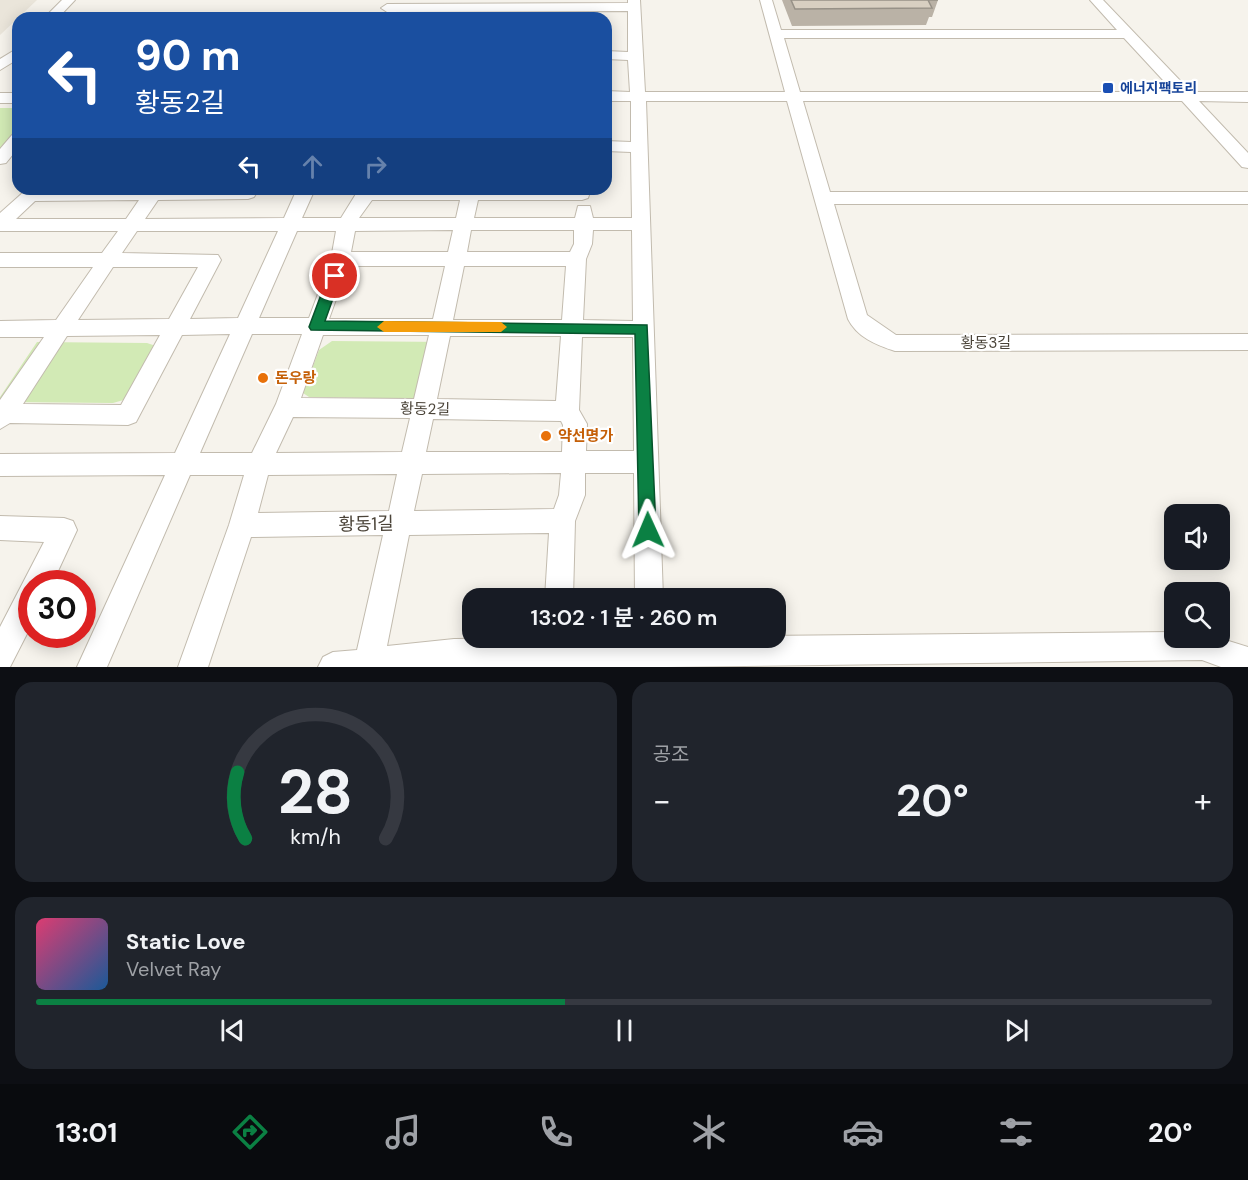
<!DOCTYPE html>
<html lang="ko">
<meta charset="utf-8">
<style>
:root{--surface:#171b24;--page:#20242c;--text:#f1f3f6;--muted:#9ea1a6;--line:#363941;--accent:#0b8043}
body{margin:0;font-family:"DM Sans","Noto Sans KR",sans-serif;background:var(--page);color:var(--text);height:100vh;display:flex;flex-direction:column;font-size:22px;white-space:nowrap}
*{box-sizing:border-box;margin:0}
p{font-size:20px;color:var(--muted)}
.icon{flex:none;width:33px;height:33px;fill:none;stroke:currentColor;stroke-width:2;stroke-linecap:round;stroke-linejoin:round}
.map{position:relative;height:667px;overflow:hidden}
.panel{display:flex;flex-direction:column;gap:15px;padding:15px;background:#0d0f14;flex:1}
.panel>*{flex:none}
.guide{position:absolute;left:12px;top:12px;width:600px;height:183px;border-radius:18px;box-shadow:0 3px 15px #0003;background:#1a4fa0;color:#fff;overflow:hidden}
.buttons{position:absolute;left:1164px;top:504px;display:grid;gap:12px}
.buttons a{display:grid;place-items:center;width:66px;height:66px;border-radius:12px;background:var(--surface);box-shadow:0 3px 15px #0003;font-size:30px}
.speed{position:absolute;left:18px;top:570px;display:flex;gap:12px;font-size:30px;font-weight:700;text-align:center}
.speed>*{display:grid;place-content:center;width:78px;height:78px;border-radius:50%;background:var(--surface);box-shadow:0 3px 15px #0003;line-height:1}
.speed .limit{border:9px solid #d22;background:#fff;color:#111}
.pin{position:absolute;display:grid;place-items:center;width:51px;height:51px;color:#fff;margin:-26px;border:3px solid #fff;border-radius:50%;box-shadow:0 2px 6px #0007}
.me{position:absolute;width:66px;margin:-33px;rotate:359deg;stroke-linejoin:round;filter:drop-shadow(0 0 4px #0008)}
.turn{display:flex;align-items:center;gap:21px;height:126px;padding:0 24px;font-size:27px}
.turn .icon{width:78px;height:78px;stroke-width:2.5}
.turn b{display:block;font-size:42px;line-height:51px}
.lanes{display:flex;align-items:center;height:57px;padding:0 24px;background:#0003;justify-content:center;gap:30px;direction:ltr}
.lanes .off{opacity:.35}
.big{font-size:45px;font-weight:600;line-height:1.1}
.panel .widget{flex:1;display:flex;flex-direction:column;justify-content:center;gap:9px;min-width:0;padding:0 21px;border-radius:18px;background:var(--page)}
.panel .dial{align-items:center;gap:0}
.dial svg{height:156px;overflow:visible;fill:none;stroke:var(--line);stroke-width:7;stroke-linecap:round;text-anchor:middle}
.dial text{fill:var(--text);stroke:none}
.song{display:flex;align-items:center;gap:18px}
.cover{width:72px;height:72px;border-radius:9px;background:linear-gradient(135deg,hsl(340 70% 55%),hsl(210 70% 35%))}
.played{height:6px;border-radius:3px;background:linear-gradient(90deg,var(--accent) 45%,var(--line) 45%)}
.keys{display:flex;justify-content:space-around;direction:ltr}
.heat{display:flex;justify-content:space-between;align-items:center;font-size:33px;direction:ltr}
.panel .tiles{flex:1;display:grid;gap:15px;grid-template-columns:1fr 1fr}
.widget:last-child{grid-column:span 2}
.trip{position:absolute;left:462px;top:588px;width:324px;height:60px;border-radius:18px;background:var(--surface);box-shadow:0 3px 15px #0003;font-weight:600;line-height:60px;text-align:center}
.menu{display:flex;height:96px;justify-content:space-around;align-items:center;background:#090b0e;color:var(--muted)}
.menu .icon{width:42px;height:42px}
.menu .active{color:var(--accent)}
.menu b{font-size:27px;color:var(--text)}
.map>svg:first-child{display:block}
.residential{fill:#eae5da}
.green{fill:#d2eab5}
.lines{fill:none;stroke-linecap:round;stroke-linejoin:round}
.minor-casing{stroke:#c2bbae;stroke-width:2}
.minor{fill:#fff;fill-rule:evenodd}
.wall{fill:#bab2a6}
.building{fill:#d8cfc1;stroke:#979187;stroke-width:1.5}
.route{fill:#0b8043;stroke:#07532c;stroke-width:1.5}
.slow{fill:#f59e0b}
.transit-dot{fill:#1a4fb4;stroke:#fff;stroke-width:2}
.food-dot{fill:#e8710a;stroke:#fff;stroke-width:2}
.labels{text-anchor:middle;dominant-baseline:central;stroke-width:4.5;stroke-linejoin:round;paint-order:stroke}
.far-transit-label{font-size:14px;font-weight:bold;fill:#164399;stroke:#fff;text-anchor:start}
.street-label{font-size:15px;fill:#4b4439;stroke:#fff}
.food-label{font-size:15px;font-weight:bold;fill:#c56008;stroke:#fff;text-anchor:start}
.near-street-label{font-size:18px;fill:#4b4439;stroke:#fff}
</style>
<div class="map">
<svg width="1248" height="667" viewBox="0 0 1248 667">
<rect width="100%" height="100%" fill="#f6f3ec"/>
<path class="residential" d="M0 0H37L0 35Z"/>
<path class="green" d="M0 108H18V132L0 152Z
M332 341 448 342 435 399 309 397 303 393 319 350Z
M37 342 147 343 156 346 127 399 113 403 0 402V397Z"/>
<g class="lines">
<defs>
<path id="minor" d="M62 0H75L58 18H44Z
M628 0H640L645 92H785L760 0H772L781 30H1117L1090 0H1103L1191 92H1248V102L1199 101 1248 153V168L1242 167 1182 101H803L830 192H1248V204H834L867 315 896 335 1248 334V350L895 351C876 345 857 337 848 319L787 101H646L663 598H635L634 473H585V495L575 521 573 598H545L549 533 409 535 387 646 454 639 1174 632V638H1219L1248 647V667H1221L1202 660 666 667H318L323 657 333 652 357 650 383 535 251 537 208 667H178L229 525 244 475H190L107 667H77L165 475 0 476V454L175 453 230 334 182 335 136 422 128 425 10 423 0 429V400L44 337H0V321L56 320 93 267H0V253H102L118 231H0V213L27 189H259L254 197 248 199 158 200 145 219 284 218 297 189H315L302 218H341L359 189H591L588 198 582 200H478L474 218H575L578 206H590L593 218H632L631 152 606 151V141L631 142V101H606V91L630 92 628 60 606 59V51L628 52V11L387 12 381 8 387 4 628 3ZM784 38H1124L1174 92H800ZM139 200 126 219H16L35 201ZM372 200H460L456 218H359ZM453 230 448 252H351L355 231ZM471 230H574V244L570 252H467ZM593 230H632L633 321 583 320 586 259 592 244ZM137 231H278L238 318 190 319 221 260 218 255 122 253ZM297 231H336L331 259 309 318H259ZM348 266H445L433 319H329ZM464 266H566L562 320H453ZM113 267H198L169 319 78 320ZM252 334H302L276 404 252 453H200ZM160 335 121 405 23 404 67 336ZM323 335H429L414 399 301 398ZM450 336H561L556 401 437 399ZM582 337H633L634 451H586L587 424 579 410ZM293 417 410 418 402 452 276 453ZM433 419 561 421 563 425 562 452H426ZM561 473 559 495 554 509 414 511 422 474ZM397 474 389 511 258 513 268 475Z
M18 48V59L0 70V59Z
M0 93H18V103H0Z
M18 133V148L6 163 0 164V149L12 135Z
M0 516 64 518 73 521 77 530 52 584H32V624L10 667H0V627L44 542 0 540Z"/>
</defs>
<use href="#minor" class="minor-casing"/>
<use href="#minor" class="minor"/>
</g>
<path class="wall" d="M782 0H938L932 17H929L926 25 792 26Z"/>
<path class="building" d="M791 0H938H928L932 8 795 9Z"/>
<path class="route" d="M335 271 341 276 325 321 647 325 656 530 654 536 648 538 642 536 639 530 635 334 311 330 309 327 328 276Z"/>
<path class="slow" d="M384 321 501 322 507 327 501 332H384L377 327Z"/>
<rect class="transit-dot" x="1102" y="82" width="12" height="12" rx="3"/>
<g class="food-dot">
<circle cx="263" cy="378" r="6"/>
<circle cx="546" cy="436" r="6"/>
</g>
<g class="labels">
<g class="far-transit-label">
<text x="1120" y="88">에너지팩토리</text>
</g>
<g class="street-label">
<text x="986" y="343">황동3길</text>
<text transform="translate(425 409) rotate(1)">황동2길</text>
</g>
<g class="food-label">
<text x="275" y="378">돈우랑</text>
<text x="558" y="436">약선명가</text>
</g>
<g class="near-street-label">
<text transform="translate(366 524) rotate(-1)">황동1길</text>
</g>
</g>
</svg>
<div class="buttons">
<a><svg class="icon" aria-label="sound" viewBox="0 0 24 24"><path d="M4 9h4l5-4v14l-5-4H4zM17 9q2 3 0 6"/></svg></a>
<a><svg class="icon" aria-label="search" viewBox="0 0 24 24"><circle cx="10" cy="10" r="6"/><path d="M15 15l6 6"/></svg></a>
</div>
<div class="speed"><div class="limit">30</div></div>
<div class="pin" style="left:335px;top:276px;background:#d93025"><svg class="icon" aria-label="arrive" viewBox="0 0 24 24"><path d="M6 21V4h12l-3 4 3 4H6"/></svg></div>
<svg class="me" style="left:648px;top:530px" viewBox="-20 -20 40 40"><path d="M0-17L14 15 0 8-14 15z" fill="#0b8043" stroke="#fff" stroke-width="4"/></svg>
<div class="trip">13:02 · 1 분 · 260 m</div>
<div class="guide">
<div class="turn"><svg class="icon" aria-label="left" viewBox="0 0 24 24"><path d="M17 20v-9H6M10 6l-5 5 5 5"/></svg><div><b>90 m</b>황동2길</div></div>
<div class="lanes"><svg class="icon" aria-label="left" viewBox="0 0 24 24"><path d="M17 20v-9H6M10 6l-5 5 5 5"/></svg><svg class="icon off" aria-label="ahead" viewBox="0 0 24 24"><path d="M12 20V5M6 11l6-6 6 6"/></svg><svg class="icon off" aria-label="right" viewBox="0 0 24 24"><path d="M7 20v-9h11M14 6l5 5-5 5"/></svg></div>
</div>
</div>
<section class="panel">
<div class="tiles">
<div class="widget dial"><svg viewBox="0 0 100 80">
<path d="M14 69A42 42 0 1 1 86 69"/>
<path d="M14 69A42 42 0 0 1 10 35" stroke="#0b8043"/>
<text x="50" y="56" font-size="32" font-weight="700">28</text>
<text x="50" y="72" font-size="11">km/h</text>
</svg></div>
<div class="widget"><p>공조</p>
<div class="heat"><a>−</a><b class="big">20°</b><a>+</a></div>
</div>
<div class="widget">
<div class="song"><i class="cover"></i><div><b>Static Love</b><p>Velvet Ray</p></div></div>
<div class="played"></div>
<div class="keys"><svg class="icon" aria-label="previous" viewBox="0 0 24 24"><path d="M18 5L8 12l10 7zM5 5v14"/></svg><svg class="icon" aria-label="pause" viewBox="0 0 24 24"><path d="M8 5v14M16 5v14"/></svg><svg class="icon" aria-label="next" viewBox="0 0 24 24"><path d="M6 5l10 7-10 7zM19 5v14"/></svg></div>
</div>
</div>
</section>
<nav class="menu">
<b>13:01</b>
<svg class="icon active" aria-label="directions" viewBox="0 0 24 24"><path d="M12 3l9 9-9 9-9-9zM9 14v-3h6M13 9l2 2-2 2"/></svg>
<svg class="icon" aria-label="music" viewBox="0 0 24 24"><path d="M9 18V5l10-2v13"/><circle cx="6" cy="18" r="3"/><circle cx="16" cy="16" r="3"/></svg>
<svg class="icon" aria-label="phone" viewBox="0 0 24 24"><path d="M5 4h4l2 5-3 2q2 4 5 5l2-3 5 2v4C11 20 4 13 5 4z"/></svg>
<svg class="icon" aria-label="climate" viewBox="0 0 24 24"><path d="M12 3v18M4 7l16 10M4 17L20 7"/></svg>
<svg class="icon" aria-label="car" viewBox="0 0 24 24"><path d="M5 17H2v-5l4-1 3-4h7l3 4 3 1v5h-3M9 17h6M6 11h13"/><circle cx="7" cy="17" r="2"/><circle cx="17" cy="17" r="2"/></svg>
<svg class="icon" aria-label="filters" viewBox="0 0 24 24"><path d="M4 7h16M4 17h16"/><circle cx="9" cy="7" r="2"/><circle cx="15" cy="17" r="2"/></svg>
<b>20°</b>
</nav>
